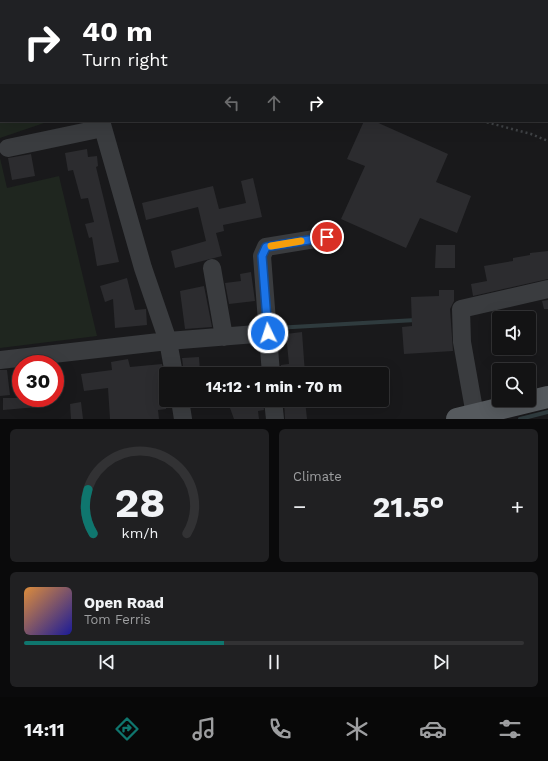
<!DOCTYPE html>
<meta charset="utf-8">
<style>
:root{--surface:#131314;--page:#202022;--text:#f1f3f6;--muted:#9d9ea0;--line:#323234;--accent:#0f766e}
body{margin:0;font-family:"Work Sans",sans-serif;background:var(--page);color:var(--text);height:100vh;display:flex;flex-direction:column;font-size:15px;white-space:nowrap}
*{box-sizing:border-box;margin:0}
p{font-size:13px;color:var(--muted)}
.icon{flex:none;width:22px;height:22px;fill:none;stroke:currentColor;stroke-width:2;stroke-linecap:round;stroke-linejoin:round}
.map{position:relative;height:419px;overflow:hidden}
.side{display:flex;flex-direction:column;gap:10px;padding:10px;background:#0a0a0b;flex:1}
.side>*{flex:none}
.banner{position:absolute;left:0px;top:0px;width:548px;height:122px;box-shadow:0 4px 16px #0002,0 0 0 1px var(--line);background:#202124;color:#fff;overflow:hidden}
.controls{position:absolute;left:492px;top:311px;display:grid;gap:8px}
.controls a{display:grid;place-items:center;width:44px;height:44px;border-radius:4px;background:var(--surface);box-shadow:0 4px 16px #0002,0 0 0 1px var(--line);font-size:20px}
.speed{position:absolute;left:12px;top:355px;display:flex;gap:8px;font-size:20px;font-weight:700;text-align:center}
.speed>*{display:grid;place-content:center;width:52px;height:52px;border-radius:50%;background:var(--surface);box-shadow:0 4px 16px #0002,0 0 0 1px var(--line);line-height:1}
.speed .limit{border:6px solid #d22;background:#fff;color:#111}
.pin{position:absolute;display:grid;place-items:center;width:34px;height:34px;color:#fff;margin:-17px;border:2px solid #fff;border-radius:50%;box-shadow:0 1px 4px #0007}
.me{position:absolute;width:44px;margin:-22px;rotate:356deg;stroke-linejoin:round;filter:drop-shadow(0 0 3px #0008)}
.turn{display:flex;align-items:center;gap:14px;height:84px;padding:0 16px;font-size:18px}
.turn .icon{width:52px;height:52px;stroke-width:2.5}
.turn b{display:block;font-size:28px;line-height:34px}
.lanes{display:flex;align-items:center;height:38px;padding:0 16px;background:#0003;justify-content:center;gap:20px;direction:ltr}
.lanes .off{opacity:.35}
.big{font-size:30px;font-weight:700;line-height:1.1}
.side .card{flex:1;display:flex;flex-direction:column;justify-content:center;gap:6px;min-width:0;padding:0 14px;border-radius:6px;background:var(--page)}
.side .dial{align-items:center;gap:0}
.dial svg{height:104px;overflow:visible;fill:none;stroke:var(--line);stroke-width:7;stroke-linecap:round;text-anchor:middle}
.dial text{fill:var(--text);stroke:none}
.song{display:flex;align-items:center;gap:12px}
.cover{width:48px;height:48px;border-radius:6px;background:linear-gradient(135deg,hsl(30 70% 55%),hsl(240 70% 35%))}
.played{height:4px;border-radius:2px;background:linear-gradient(90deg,var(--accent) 40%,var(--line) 40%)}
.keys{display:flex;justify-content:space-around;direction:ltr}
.heat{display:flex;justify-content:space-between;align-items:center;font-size:22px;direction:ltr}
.side .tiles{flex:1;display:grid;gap:10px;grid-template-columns:1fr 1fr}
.card:last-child{grid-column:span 2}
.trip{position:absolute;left:159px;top:367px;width:230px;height:40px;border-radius:4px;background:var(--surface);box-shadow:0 4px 16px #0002,0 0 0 1px var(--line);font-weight:700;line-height:40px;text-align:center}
.tabs{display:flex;height:64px;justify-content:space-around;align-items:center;background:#080808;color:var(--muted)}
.tabs .icon{width:28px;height:28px}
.tabs .active{color:var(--accent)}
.tabs b{font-size:18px;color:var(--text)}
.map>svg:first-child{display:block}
.green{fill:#1f261f}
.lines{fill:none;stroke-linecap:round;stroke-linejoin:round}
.stream{stroke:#2f3b3e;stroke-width:4}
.building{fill:#2c2c2f}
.path{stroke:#404346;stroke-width:2.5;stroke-dasharray:2 3;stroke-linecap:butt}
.minor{stroke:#3a3c3f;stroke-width:18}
.major{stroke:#565a5e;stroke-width:22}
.route-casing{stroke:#114b97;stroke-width:10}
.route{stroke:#1a73e8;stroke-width:7}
.slow{stroke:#f59e0b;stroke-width:7}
</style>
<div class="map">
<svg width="548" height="419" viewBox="0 0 548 419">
<rect width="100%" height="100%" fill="#19191b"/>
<path class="green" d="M0 0H48L1 1V121H43L44 123 0 138Z
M0 158 7 188 59 176 97 336 0 348Z"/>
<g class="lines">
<path class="stream" d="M275 328 416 320
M520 419 548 412"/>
</g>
<path class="building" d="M364 121H374L448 154 436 182 471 196 457 233 420 218 406 248 341 219 365 166 347 159Z
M87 149 88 157 97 156 98 166 96 167 119 262 97 266 92 237 89 238 85 224 94 222 88 198 81 199 73 170 68 171 65 153Z
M31 154 35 176 12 180 8 158Z
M253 178 262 217 223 225 224 231 216 233 222 256 175 268 171 251 206 241 198 207 146 220 142 203 213 186 219 209 246 203 241 181Z
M436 245H455V268H435Z
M548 251V279L473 296 471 284 487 281 484 266 513 261V258L530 255V253Z
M251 272 255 301 229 304 225 283 241 281 240 274Z
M127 278 135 310 146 309 147 325 115 328 113 299 105 302 100 286Z
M204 286 212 327 185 329 180 291Z
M439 290H454V301L450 309 453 351 404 354 402 327 412 326 411 297 439 296Z
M548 300V309H544L542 301Z
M302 332 305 374H281V365L289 364 286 334Z
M199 357 200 373 184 374 182 358Z
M128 359 130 367 162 364 166 381V409L158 410 159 419H110L108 388 84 391 81 374 112 370 111 362Z
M0 370H7L10 395 0 396Z
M3 398H49V406L3 410Z
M248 400H263L264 410 258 411 259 419H234L230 408Z
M284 400H305L307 419H285Z
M81 402 83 419H71L70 404Z"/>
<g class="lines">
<path class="path" d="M299 0 304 1
M482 121 531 134 548 141"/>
<path class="minor" d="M76 0V1
M101 121 143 268 168 341 174 374
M8 148 103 128
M212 268 224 337
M0 360 168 341 268 333
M271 374 262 256 266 247 327 237
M180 400 183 419
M273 400 275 419
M475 415 462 342 461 309 548 289"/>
<path class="major" d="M457 419 548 397"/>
</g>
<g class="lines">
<defs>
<path id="route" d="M268 333 262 256 266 247 327 237"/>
</defs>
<use href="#route" class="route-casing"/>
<use href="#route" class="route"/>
<path class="slow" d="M271 246 301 241"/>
</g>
</svg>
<div class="controls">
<a><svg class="icon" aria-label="sound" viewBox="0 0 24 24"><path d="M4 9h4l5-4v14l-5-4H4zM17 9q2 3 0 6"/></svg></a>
<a><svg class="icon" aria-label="search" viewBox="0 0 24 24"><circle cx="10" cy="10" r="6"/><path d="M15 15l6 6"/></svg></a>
</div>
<div class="speed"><div class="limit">30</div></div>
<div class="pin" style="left:327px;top:237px;background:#d93025"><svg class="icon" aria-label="arrive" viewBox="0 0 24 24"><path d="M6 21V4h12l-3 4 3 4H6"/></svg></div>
<svg class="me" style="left:268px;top:333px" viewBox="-20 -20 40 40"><circle r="17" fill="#1a73e8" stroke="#fff" stroke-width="3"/><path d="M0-11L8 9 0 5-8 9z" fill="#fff"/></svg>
<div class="trip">14:12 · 1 min · 70 m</div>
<div class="banner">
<div class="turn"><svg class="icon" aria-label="right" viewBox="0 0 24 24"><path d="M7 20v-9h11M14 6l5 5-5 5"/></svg><div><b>40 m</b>Turn right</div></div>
<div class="lanes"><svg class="icon off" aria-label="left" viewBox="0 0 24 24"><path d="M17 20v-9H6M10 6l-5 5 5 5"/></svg><svg class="icon off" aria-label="ahead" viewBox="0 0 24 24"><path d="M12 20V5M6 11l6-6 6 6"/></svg><svg class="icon" aria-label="right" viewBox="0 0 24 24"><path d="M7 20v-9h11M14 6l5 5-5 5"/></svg></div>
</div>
</div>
<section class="side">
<div class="tiles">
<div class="card dial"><svg viewBox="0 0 100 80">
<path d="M14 69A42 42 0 1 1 86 69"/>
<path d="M14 69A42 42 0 0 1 10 35" stroke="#0f766e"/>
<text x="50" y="56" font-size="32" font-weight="700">28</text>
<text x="50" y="72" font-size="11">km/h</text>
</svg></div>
<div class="card"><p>Climate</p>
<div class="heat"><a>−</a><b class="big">21.5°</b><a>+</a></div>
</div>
<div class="card">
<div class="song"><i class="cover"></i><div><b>Open Road</b><p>Tom Ferris</p></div></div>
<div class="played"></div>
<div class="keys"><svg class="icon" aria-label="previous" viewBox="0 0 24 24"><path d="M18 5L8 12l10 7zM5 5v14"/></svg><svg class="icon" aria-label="pause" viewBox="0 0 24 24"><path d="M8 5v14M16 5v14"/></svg><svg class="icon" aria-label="next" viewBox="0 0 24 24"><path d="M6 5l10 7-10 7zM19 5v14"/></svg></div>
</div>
</div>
</section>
<nav class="tabs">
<b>14:11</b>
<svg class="icon active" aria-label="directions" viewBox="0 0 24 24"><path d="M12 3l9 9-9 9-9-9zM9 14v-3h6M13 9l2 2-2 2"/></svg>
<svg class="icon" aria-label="music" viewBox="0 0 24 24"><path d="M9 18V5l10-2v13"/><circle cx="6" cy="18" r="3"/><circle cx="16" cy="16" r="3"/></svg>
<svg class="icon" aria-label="phone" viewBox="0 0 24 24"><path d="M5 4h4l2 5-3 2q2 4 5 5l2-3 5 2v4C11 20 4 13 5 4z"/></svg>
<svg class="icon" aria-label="climate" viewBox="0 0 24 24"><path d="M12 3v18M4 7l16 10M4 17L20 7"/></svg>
<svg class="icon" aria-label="car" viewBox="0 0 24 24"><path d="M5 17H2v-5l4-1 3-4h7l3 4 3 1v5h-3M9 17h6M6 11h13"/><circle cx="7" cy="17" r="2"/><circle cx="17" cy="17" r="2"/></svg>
<svg class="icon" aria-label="filters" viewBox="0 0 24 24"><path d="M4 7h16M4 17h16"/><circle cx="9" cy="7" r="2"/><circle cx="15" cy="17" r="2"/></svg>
</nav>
